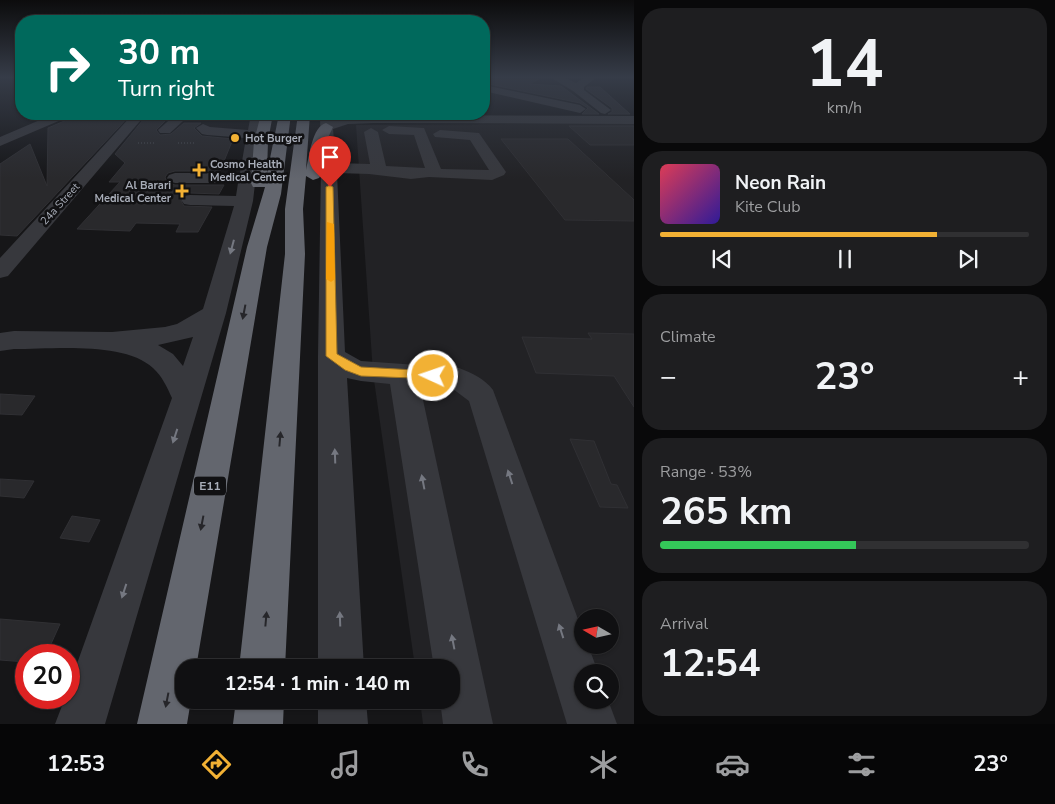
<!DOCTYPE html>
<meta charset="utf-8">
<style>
:root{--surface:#101012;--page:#1e1e20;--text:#f1f3f6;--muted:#9c9d9f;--line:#303032;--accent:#f2b134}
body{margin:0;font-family:"Nunito Sans",sans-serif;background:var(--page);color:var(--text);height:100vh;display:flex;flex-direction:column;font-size:19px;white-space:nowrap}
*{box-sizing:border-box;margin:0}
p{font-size:16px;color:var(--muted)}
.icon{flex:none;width:28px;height:28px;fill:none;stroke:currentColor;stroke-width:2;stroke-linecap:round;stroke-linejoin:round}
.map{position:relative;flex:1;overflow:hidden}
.panel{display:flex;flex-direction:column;gap:8px;padding:8px;background:#09090a;width:421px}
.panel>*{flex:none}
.banner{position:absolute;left:15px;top:15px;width:475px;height:105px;border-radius:20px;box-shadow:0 1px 4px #0004,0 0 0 1px var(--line);background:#00695c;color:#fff;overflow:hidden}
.needle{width:32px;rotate:279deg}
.tools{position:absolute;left:574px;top:609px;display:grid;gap:10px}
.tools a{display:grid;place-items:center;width:45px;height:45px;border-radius:50%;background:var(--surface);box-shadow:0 1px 4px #0004,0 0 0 1px var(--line);font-size:25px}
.speed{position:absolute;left:15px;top:644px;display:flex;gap:10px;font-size:25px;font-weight:700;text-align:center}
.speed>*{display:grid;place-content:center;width:65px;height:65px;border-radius:50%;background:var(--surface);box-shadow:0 1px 4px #0004,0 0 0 1px var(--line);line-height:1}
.speed .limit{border:8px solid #d22;background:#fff;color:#111}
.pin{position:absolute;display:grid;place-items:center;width:42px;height:42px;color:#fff;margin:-51px -21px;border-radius:50% 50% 50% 0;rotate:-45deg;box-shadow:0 0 5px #0007}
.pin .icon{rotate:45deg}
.me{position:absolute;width:55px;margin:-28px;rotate:273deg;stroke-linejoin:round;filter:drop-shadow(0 0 4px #0008)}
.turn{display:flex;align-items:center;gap:18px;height:105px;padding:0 20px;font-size:22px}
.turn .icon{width:65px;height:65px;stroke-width:2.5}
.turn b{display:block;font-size:35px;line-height:42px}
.big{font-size:38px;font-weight:700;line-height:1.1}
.panel .tile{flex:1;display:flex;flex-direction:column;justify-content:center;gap:8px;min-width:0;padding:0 18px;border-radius:20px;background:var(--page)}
.panel .dial{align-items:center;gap:0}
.dial b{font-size:65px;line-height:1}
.song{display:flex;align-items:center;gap:15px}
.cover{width:60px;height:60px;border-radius:8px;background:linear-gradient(135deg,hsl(350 70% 55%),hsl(250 70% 35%))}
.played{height:5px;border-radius:2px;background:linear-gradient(90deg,var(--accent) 75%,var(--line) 75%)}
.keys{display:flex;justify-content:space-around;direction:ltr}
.heat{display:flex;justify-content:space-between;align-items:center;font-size:28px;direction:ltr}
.charge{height:8px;border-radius:4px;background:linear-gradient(90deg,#34c759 53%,var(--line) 0)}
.trip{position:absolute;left:175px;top:659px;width:285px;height:50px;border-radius:20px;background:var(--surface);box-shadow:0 1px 4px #0004,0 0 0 1px var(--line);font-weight:700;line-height:50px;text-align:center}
.tabs{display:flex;height:80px;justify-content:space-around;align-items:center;background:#060607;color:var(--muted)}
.tabs .icon{width:35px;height:35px}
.tabs .active{color:var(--accent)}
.tabs b{font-size:22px;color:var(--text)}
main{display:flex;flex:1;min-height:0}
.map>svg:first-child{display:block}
.built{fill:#222225;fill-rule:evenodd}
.building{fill:#29292c;stroke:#303034}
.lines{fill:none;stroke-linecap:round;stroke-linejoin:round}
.path{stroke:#3d3f44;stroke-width:2;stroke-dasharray:1 2;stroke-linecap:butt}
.minor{fill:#37383d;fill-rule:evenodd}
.highway{fill:#63666e;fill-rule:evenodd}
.oneway{fill:#757881}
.oneway2{fill:#26262a}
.route{fill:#f2b134;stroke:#9d7322}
.slow{fill:#f59e0b}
.poi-dot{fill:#f2b134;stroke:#111113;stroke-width:2}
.labels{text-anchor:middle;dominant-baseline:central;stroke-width:5;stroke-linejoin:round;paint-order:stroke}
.far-poi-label{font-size:11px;font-weight:bold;fill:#a8adb8;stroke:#111113;text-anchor:start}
.far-street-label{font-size:11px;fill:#a8adb8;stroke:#111113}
.shield{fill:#111113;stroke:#7b7e86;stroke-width:1}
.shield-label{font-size:12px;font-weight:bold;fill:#a8adb8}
</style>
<main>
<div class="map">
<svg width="634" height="724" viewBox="0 0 634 724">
<rect width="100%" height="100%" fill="#161618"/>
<path class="built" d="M634 123V724H423L420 700H451V668L415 667 373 373 356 125ZM582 618H610V645H582ZM582 672H610V700H582Z"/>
<path class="building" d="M484 77H543L529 84 561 86 599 114H582L588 108 580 103 484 83Z
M587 87H600L630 114H608L612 112V108L586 89Z
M72 114H131L17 236 0 235V164L30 144 47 186 48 128 69 119Z
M148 114H168L164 118H168L156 130 160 135 171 134 184 123H201L194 128 202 136 233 139 220 171H175L168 173 165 177 167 182 175 185H224L219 194 190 193 184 194 180 199 184 206 212 207 198 232H176L180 224 136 223 130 231 77 229 120 182H109L125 163 115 154Z
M569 126H634V145H590Z
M501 139H568L634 200V221L565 220Z
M588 333 634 334V407L614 376 536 373 522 337 592 339Z
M0 394 35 396 22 415 0 414Z
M570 439 594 441 611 484 617 485 628 508 600 507Z
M0 479 34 481 24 498 0 496Z
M72 516 100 520 89 542 60 538Z
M0 619 60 624 46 655H26V662L0 660Z"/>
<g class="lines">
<path class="path" d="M138 143H156
M178 143H194"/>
<path class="minor" d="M550 77H564L576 83 585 77H597L584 87V90L611 110 605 114 601 113 573 91Z
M484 85 580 105 586 109 580 113 484 91Z
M54 114H70L68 117 0 146V137Z
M133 114H146L8 276 0 278V258Z
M176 114H216L220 117 214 121H183L170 133H160L158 130Z
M251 114H263L253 201 226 313 105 724H55L65 698H69V686L172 398C167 387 162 376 153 368 125 341 52 349 14 349L0 351V333L14 331 112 332 165 327 177 324 203 309 234 206 190 205 184 204 181 200 184 196 190 195 236 196 238 183H175L169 181 167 178 169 175 175 173H240L246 138 207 135 202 134 196 128 203 124 210 127 248 130ZM193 337 183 366 173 354 158 345Z
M320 114H332L333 120 346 116 374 115 634 116V124L374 123 348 124 333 129 336 163 370 164 364 132 371 128 378 132 386 166 425 168 414 135 389 134 382 130 389 126 424 128 441 169 489 170 470 140 435 137 433 134 440 130 479 133 506 172 504 175 492 180 429 177 411 179 369 174 337 173 345 352 361 361 459 368C472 373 485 379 493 390L582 630V645H588L598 672H582V700H608L617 724H567L469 401 453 389 420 386 493 724H443L440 700H451V668H434L390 384 361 381 347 378 364 668H318V356L321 168Z
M318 700H366L368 724H318Z"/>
<path class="highway" d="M261 114H273L268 141 267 173 279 114H291L281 194 267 247 196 668H184V700H191L187 724H137L247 247 263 194 265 187H253L251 183 254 141Z
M298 114H310L306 170C309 158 312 126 326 123L333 127 326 142 321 175 319 178 313 180 306 176 303 209 305 254 285 668H239L285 254V209Z
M236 700H284L283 724H233Z"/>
</g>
<defs><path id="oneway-solid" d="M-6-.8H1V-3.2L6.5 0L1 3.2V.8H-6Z" transform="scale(1.25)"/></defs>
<g class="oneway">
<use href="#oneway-solid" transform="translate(232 247) rotate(105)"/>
<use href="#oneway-solid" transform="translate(175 436) rotate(108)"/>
<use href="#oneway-solid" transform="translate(335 456) rotate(-92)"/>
<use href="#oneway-solid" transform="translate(510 477) rotate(-108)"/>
<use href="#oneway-solid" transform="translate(423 482) rotate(-101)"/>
<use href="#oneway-solid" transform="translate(124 591) rotate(108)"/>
<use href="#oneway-solid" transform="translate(340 619) rotate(-92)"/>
<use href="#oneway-solid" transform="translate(561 631) rotate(-108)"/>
<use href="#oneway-solid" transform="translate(453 642) rotate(-101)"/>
</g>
<g class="oneway2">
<use href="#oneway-solid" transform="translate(244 312) rotate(101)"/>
<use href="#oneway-solid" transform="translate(280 439) rotate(-85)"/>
<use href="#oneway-solid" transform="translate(202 523) rotate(101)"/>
<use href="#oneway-solid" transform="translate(266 619) rotate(-85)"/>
<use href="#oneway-solid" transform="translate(167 700) rotate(101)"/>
</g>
<linearGradient id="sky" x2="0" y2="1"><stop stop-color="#0c0c0d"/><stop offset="0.43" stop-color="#363c48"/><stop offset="1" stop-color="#363c48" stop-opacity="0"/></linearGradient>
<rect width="634" height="179" fill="url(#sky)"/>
<path class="route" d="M330 185 333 187 337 354 361 367 433 371 439 376 438 379 361 376 345 370 326 356V187Z"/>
<path class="slow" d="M327 222 334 224 335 279 331 282 326 279Z"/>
<g class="poi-dot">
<circle cx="235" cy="138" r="5"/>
<path d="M196.5 162.5h5v5h5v5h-5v5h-5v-5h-5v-5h5z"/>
<path d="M179.5 183.5h5v5h5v5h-5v5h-5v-5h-5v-5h5z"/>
</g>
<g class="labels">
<g class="far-poi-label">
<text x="245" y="138">Hot Burger</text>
<text x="210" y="164">Cosmo Health<tspan x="210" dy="13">Medical Center</tspan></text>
<text x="171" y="185" text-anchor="end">Al Barari<tspan x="171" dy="13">Medical Center</tspan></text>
</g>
<g class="far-street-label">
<text transform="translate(60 204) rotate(-48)">24a Street</text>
</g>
<rect class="shield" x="194" y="476.5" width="32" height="19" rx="4"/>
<g class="shield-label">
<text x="210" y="486">E11</text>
</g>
</g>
</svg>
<div class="tools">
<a><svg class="needle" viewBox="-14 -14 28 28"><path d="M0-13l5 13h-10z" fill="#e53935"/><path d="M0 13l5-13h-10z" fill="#9c9d9f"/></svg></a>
<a><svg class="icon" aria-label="search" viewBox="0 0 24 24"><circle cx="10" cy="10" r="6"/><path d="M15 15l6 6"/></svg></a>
</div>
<div class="speed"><div class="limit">20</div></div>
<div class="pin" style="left:330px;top:187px;background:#d93025"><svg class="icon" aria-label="arrive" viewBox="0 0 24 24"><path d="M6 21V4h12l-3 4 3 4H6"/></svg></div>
<svg class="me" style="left:433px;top:376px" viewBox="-20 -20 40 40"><circle r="17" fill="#f2b134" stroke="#fff" stroke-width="3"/><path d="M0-11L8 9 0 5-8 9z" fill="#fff"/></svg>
<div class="trip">12:54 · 1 min · 140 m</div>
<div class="banner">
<div class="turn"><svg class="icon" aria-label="right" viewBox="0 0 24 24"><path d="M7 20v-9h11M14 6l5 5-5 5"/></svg><div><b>30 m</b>Turn right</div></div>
</div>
</div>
<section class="panel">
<div class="tile dial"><b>14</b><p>km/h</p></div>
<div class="tile">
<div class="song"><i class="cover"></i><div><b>Neon Rain</b><p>Kite Club</p></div></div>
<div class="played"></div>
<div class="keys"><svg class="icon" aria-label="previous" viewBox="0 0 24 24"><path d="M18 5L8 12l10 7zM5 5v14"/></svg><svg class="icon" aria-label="pause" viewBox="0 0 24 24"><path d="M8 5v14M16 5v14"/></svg><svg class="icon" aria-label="next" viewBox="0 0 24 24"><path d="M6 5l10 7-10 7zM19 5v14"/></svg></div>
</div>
<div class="tile"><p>Climate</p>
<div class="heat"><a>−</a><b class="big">23°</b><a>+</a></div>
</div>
<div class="tile"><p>Range · 53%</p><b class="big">265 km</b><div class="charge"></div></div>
<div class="tile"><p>Arrival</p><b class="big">12:54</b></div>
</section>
</main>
<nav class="tabs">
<b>12:53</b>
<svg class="icon active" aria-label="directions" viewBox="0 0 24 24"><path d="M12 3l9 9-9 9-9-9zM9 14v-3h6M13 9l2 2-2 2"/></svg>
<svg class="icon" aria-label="music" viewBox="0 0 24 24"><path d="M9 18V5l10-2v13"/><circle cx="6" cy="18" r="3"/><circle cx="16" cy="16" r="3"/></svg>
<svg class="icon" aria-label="phone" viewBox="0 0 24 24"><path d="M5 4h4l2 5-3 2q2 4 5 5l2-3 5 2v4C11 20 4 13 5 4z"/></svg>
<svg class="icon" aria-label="climate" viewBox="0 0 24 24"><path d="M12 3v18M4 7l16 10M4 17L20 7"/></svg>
<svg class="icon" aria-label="car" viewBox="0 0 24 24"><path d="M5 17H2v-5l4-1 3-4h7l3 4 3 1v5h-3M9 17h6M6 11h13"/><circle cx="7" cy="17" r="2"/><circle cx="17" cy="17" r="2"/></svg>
<svg class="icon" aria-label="filters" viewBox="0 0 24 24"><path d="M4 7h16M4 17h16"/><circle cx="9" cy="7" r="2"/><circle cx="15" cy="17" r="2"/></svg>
<b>23°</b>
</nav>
